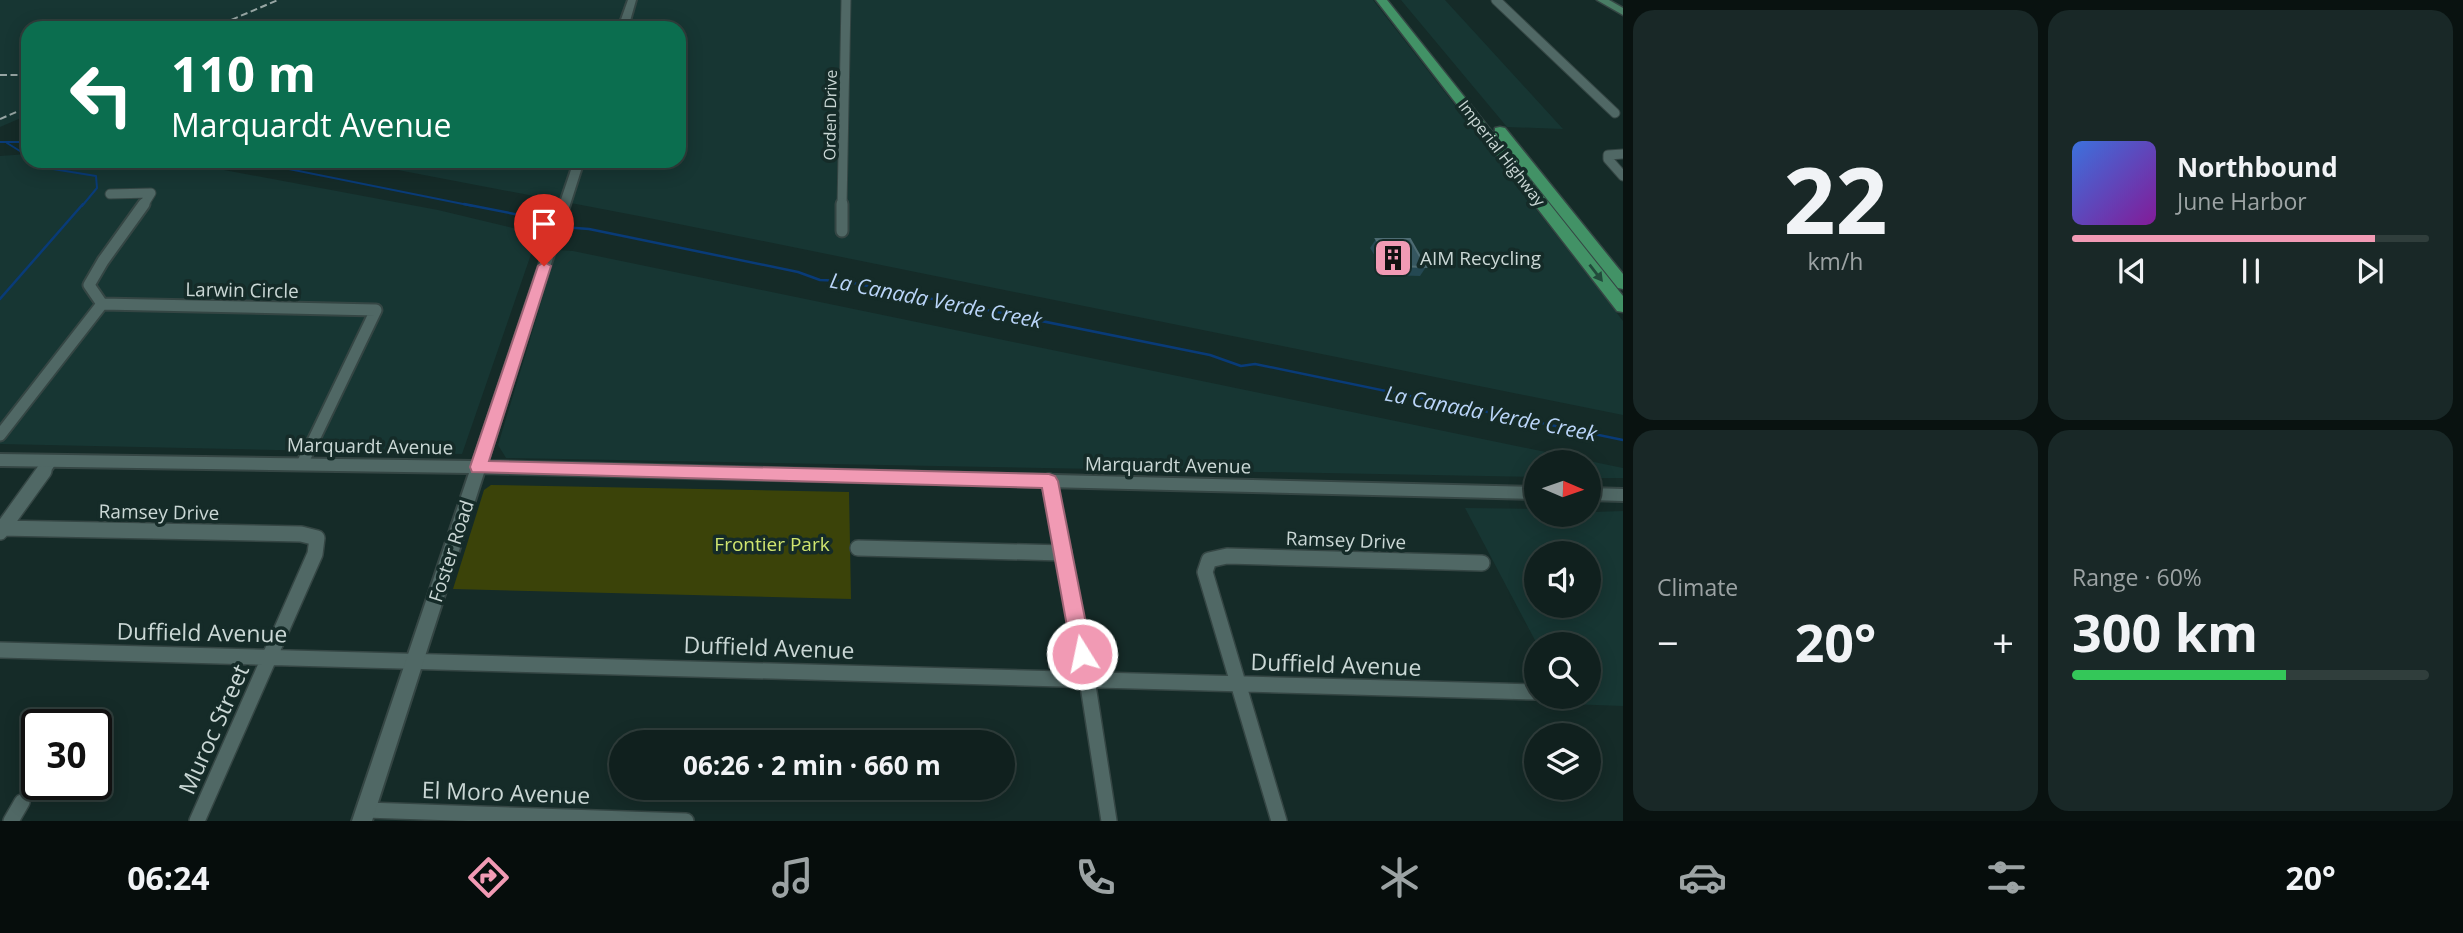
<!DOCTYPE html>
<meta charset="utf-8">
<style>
:root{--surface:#10201e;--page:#192827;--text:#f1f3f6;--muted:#9ca3a4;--line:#303e3c;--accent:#f19ab4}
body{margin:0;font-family:"Open Sans",sans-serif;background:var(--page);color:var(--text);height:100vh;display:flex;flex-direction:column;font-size:26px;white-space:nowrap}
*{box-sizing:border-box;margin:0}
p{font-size:23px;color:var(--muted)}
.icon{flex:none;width:38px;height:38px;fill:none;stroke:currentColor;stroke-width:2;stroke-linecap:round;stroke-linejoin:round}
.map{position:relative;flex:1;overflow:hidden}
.panel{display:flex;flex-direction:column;gap:10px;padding:10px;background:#091210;width:840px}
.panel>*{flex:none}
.guide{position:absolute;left:21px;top:21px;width:665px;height:147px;border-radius:21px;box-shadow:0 4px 18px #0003,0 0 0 2px var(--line);background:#0b6e4f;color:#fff;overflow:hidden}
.needle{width:46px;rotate:92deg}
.buttons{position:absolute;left:1524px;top:450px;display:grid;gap:14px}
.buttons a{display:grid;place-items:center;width:77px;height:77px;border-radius:50%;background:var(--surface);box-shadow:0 4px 18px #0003,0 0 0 2px var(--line);font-size:35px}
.speed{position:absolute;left:21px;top:709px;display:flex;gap:14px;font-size:35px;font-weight:700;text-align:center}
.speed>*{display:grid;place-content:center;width:91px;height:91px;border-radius:50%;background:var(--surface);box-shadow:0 4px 18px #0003,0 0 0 2px var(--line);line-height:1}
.speed .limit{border:4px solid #111;border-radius:10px;background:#fff;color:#111}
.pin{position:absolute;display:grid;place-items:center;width:60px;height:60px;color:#fff;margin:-72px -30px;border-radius:50% 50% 50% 0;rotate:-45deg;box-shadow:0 0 7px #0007}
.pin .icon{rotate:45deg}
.me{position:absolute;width:77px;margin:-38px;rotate:350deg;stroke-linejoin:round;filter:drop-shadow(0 0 5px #0008)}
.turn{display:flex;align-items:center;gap:24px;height:147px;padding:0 35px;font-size:32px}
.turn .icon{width:91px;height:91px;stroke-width:2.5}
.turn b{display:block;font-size:49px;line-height:60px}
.big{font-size:52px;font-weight:700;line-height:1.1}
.panel .card{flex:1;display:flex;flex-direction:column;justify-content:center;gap:10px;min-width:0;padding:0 24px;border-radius:21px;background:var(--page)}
.panel .dial{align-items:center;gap:0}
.dial b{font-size:91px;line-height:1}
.song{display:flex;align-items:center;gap:21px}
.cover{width:84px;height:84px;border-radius:10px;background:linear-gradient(135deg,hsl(220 70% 55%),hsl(290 70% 35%))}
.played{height:7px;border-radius:4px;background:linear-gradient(90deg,var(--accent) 85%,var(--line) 85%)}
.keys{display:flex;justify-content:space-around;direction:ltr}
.heat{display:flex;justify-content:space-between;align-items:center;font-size:38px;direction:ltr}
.charge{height:10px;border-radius:5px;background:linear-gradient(90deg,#34c759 60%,var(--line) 0)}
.panel .tiles{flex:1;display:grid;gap:10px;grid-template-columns:repeat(2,1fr)}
.trip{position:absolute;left:609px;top:730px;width:406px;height:70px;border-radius:35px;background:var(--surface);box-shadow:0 4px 18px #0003,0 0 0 2px var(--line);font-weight:700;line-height:70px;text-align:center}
.dock{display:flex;height:112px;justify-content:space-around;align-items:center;background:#060d0c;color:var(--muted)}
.dock .icon{width:49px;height:49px}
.dock .current{color:var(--accent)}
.dock b{font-size:32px;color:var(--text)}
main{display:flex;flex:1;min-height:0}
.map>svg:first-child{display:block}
.built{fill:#173633;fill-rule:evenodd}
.green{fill:#3b4309}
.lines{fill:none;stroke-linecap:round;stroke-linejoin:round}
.stream-far1{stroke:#093b78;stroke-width:2}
.stream{stroke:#093b78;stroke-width:2.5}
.minor-far2-casing{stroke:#354644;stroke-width:11}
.minor-far1-casing{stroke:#354644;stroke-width:15}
.minor-casing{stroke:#354644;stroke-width:18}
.tertiary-casing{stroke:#354644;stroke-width:4}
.secondary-casing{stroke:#354644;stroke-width:3}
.primary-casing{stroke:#354644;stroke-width:3}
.minor-far2{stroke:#506865;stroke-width:9}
.minor-far1{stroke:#506865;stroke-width:11}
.minor{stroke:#506865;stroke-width:15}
.tertiary{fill:#506865;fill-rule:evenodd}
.secondary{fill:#497d65;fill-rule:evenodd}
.primary{fill:#429266;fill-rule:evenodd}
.rail{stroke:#97a6a4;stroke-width:2;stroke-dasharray:7 3.5;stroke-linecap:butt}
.wall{fill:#244852}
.building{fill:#365760;stroke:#4d6b72;stroke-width:2}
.oneway{fill:#224a3b}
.route{fill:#f19ab4;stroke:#9d6475;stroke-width:2}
.labels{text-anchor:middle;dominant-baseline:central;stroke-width:7;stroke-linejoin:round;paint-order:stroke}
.far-street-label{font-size:16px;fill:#cad7d5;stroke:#152b28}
.poi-label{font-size:19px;fill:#cad7d5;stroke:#152b28;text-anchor:start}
.street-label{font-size:19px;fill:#cad7d5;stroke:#152b28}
.park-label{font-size:19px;fill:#d0e56f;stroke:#152b28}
.water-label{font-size:21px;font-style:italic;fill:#bad5f9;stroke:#152b28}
.near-street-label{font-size:23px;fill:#cad7d5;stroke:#152b28}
</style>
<main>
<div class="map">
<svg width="1623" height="821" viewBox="0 0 1623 821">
<rect width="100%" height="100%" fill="#152b28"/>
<path class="built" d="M0 0H1373L1623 321V415L644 217 351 161H679V28H28V115L0 127Z
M1401 0H1445L1563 129 1507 127Z
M28 154V161H176L438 210 538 234 462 454 0 444V156Z
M557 250 573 251 1623 468V478H1589V462H1536V477L506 458 498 445Z
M1465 508 1536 509V514L1623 511V706L1568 704 1564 697 1589 696V644H1537ZM1589 553V606H1536V553Z"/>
<path class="green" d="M491 485 849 492 851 599 453 589 484 490Z"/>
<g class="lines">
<path class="stream-far1" d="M0 142H28
M7 143 28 156
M35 161 53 169 96 176 97 188 82 206
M249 161 473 206"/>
<path class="stream" d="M464 204 540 219 555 226
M562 227 589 229 798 272 820 280 843 281 1210 355 1241 366 1255 364 1623 440
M0 299 83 204"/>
<defs>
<path id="minor-far2" d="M1496 0 1615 113
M1623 154 1608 155V159L1623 176
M110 194 151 193 143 206
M842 206 846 0"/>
<path id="minor-far1" d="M842 231V204
M102 304 89 285 103 261 144 204
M0 435 102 304 376 310 302 464
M43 473 51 461"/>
<path id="minor" d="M1049 481 1087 679 1109 821
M0 528 301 534 317 538 315 554 197 821
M0 532 44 471
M858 548 1064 553
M0 650 1536 692
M366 810 686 821
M11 821 22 802
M1279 821 1205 572 1209 560 1227 556 1482 563"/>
<path id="tertiary" d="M628 0H636L628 28H618Z
M574 161H584L488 461 1536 487V499L484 473 372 821H352L469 473 0 466V454L473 461Z
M1589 488 1623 489V501L1589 500Z"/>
<path id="secondary" d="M1597 0H1609L1623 8V15Z"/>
<path id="primary" d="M1376 0H1387L1623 296V312L1617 311Z
M1500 127 1505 128 1623 274V289L1618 288 1495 134V128Z"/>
</defs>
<use href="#minor-far2" class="minor-far2-casing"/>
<use href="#minor-far1" class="minor-far1-casing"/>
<use href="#minor" class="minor-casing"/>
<use href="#tertiary" class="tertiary-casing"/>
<use href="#secondary" class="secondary-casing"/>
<use href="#primary" class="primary-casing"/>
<use href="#minor-far2" class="minor-far2"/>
<use href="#minor-far1" class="minor-far1"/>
<use href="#minor" class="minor"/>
<use href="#tertiary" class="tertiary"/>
<use href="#secondary" class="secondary"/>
<use href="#primary" class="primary"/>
<path class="rail" d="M212 28 278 0
M0 75H28
M0 119 28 107"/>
</g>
<path class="wall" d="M1376 239 1426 267 1420 276 1387 275 1370 248Z"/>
<path class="building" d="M1376 239H1410L1426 267 1393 266Z"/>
<defs><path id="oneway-solid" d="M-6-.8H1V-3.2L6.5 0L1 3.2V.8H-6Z" transform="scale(1.75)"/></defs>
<use class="oneway" href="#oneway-solid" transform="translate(1596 273) rotate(52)"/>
<path class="route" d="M544 262 551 266 489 461 1049 474 1055 476 1058 481 1092 654 1089 660 1082 663 1075 660 1072 654 1042 488 472 472 470 467 538 266Z"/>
<defs>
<symbol id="building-square" viewBox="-11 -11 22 22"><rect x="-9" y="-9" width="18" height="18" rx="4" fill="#f19ab4" stroke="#152b28"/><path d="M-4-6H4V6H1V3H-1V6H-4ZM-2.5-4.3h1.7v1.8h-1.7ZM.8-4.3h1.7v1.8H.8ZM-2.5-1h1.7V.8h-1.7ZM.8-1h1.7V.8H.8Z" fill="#111"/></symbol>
</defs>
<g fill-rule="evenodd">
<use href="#building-square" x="1371" y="236" width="44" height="44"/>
</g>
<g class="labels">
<g class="far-street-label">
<text transform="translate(830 115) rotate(-89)">Orden Drive</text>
<text transform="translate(1502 153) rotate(52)">Imperial Highway</text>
</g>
<g class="poi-label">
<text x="1420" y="258">AIM Recycling</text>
</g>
<g class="street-label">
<text transform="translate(242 290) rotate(1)">Larwin Circle</text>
<text transform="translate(370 446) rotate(1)">Marquardt Avenue</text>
<text transform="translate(1168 465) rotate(1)">Marquardt Avenue</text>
<text transform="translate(159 512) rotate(1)">Ramsey Drive</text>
<text transform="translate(1346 540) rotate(2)">Ramsey Drive</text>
<text transform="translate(451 551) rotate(-72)">Foster Road</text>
</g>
<g class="park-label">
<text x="772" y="544">Frontier Park</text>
</g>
<g class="water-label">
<text transform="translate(936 300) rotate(11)">La Canada Verde Creek</text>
<text transform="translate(1491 413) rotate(11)">La Canada Verde Creek</text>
</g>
<g class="near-street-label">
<text transform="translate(202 632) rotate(1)">Duffield Avenue</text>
<text transform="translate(769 647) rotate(2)">Duffield Avenue</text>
<text transform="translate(1336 664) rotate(2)">Duffield Avenue</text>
<text transform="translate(213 729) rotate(-66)">Muroc Street</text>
<text transform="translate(506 792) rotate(2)">El Moro Avenue</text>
</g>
</g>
</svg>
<div class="buttons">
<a><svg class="needle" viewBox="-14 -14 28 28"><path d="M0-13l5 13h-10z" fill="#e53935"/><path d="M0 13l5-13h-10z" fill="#9ca3a4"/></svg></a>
<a><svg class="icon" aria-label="sound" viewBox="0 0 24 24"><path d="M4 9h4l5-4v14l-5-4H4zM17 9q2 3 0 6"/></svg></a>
<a><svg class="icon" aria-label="search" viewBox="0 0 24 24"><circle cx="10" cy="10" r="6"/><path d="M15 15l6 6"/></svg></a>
<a><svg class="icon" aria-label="layers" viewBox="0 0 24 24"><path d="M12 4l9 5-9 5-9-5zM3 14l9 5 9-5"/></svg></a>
</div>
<div class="speed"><div class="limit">30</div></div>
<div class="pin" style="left:544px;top:266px;background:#d93025"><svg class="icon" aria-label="arrive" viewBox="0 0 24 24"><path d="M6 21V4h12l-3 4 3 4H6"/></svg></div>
<svg class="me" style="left:1082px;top:654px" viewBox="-20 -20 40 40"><circle r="17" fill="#f19ab4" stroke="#fff" stroke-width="3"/><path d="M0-11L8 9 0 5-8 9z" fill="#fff"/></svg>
<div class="trip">06:26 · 2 min · 660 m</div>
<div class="guide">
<div class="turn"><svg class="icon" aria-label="left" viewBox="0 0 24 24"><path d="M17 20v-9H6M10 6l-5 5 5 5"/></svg><div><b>110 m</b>Marquardt Avenue</div></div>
</div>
</div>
<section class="panel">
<div class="tiles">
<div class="card dial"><b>22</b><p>km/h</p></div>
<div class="card">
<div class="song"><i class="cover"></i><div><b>Northbound</b><p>June Harbor</p></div></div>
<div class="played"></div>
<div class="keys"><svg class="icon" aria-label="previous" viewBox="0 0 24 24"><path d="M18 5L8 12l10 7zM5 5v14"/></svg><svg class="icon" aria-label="pause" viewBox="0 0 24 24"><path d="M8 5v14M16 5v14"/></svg><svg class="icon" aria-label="next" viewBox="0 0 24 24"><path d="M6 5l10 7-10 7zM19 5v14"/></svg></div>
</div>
<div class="card"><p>Climate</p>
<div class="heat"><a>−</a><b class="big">20°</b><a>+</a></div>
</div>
<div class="card"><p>Range · 60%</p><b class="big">300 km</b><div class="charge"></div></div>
</div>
</section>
</main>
<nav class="dock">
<b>06:24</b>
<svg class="icon current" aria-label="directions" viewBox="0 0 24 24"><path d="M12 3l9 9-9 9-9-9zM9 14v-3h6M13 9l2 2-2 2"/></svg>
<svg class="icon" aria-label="music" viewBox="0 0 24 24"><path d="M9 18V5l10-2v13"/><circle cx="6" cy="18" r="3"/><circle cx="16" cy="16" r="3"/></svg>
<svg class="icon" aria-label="phone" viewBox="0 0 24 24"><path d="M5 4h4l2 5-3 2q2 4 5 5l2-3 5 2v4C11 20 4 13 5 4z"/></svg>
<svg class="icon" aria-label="climate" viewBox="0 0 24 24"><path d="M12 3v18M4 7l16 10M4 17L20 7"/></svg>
<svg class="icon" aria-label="car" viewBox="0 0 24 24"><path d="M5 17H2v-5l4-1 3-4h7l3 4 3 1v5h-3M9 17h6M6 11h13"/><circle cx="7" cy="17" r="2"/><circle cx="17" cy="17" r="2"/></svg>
<svg class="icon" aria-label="filters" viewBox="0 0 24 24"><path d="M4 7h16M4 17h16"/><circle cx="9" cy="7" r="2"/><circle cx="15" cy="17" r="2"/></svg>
<b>20°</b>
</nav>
